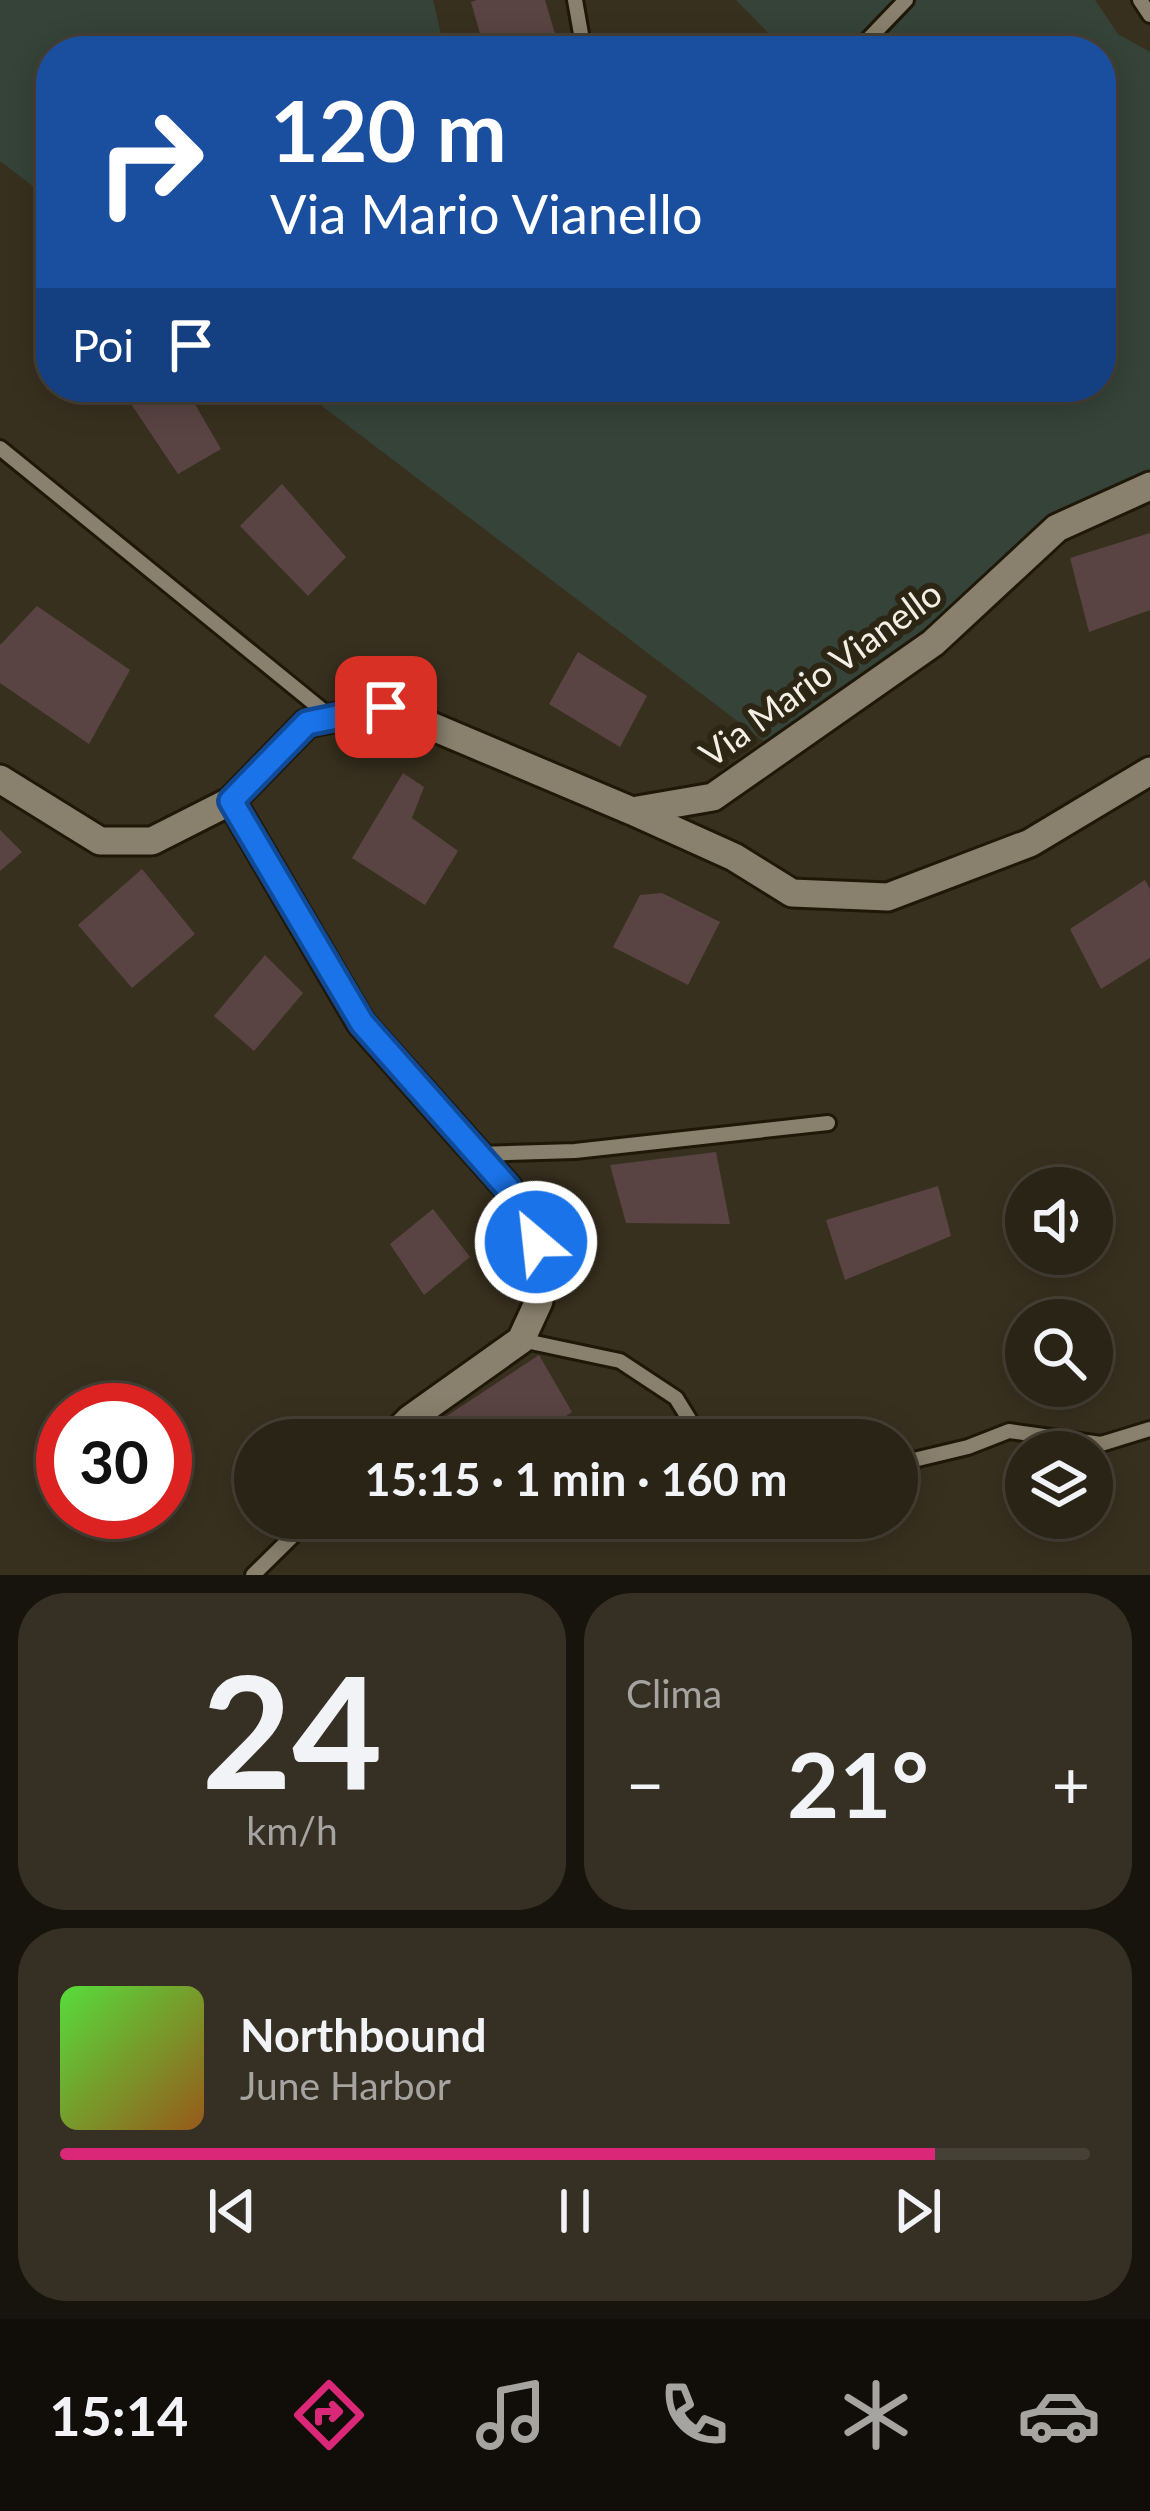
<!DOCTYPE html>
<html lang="it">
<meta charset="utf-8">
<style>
:root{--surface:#2a2417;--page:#363024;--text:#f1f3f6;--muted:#a5a4a1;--line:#464136;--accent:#db2777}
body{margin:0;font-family:Lato,sans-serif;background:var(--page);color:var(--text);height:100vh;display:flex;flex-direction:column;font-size:45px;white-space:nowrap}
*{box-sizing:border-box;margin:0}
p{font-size:39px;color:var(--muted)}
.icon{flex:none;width:66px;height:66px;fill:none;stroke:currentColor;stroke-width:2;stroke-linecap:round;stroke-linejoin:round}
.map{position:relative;height:1575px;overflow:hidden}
.details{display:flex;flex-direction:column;gap:18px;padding:18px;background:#17140d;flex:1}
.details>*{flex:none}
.banner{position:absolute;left:36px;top:36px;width:1080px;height:366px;border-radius:48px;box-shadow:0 6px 30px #0003,0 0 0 3px var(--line);background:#1a4fa0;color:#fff;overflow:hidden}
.fabs{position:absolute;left:1005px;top:1167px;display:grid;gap:24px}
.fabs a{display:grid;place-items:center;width:108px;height:108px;border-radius:50%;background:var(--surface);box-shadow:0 6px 30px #0003,0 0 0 3px var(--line);font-size:60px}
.speed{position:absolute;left:36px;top:1383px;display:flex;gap:24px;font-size:60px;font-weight:700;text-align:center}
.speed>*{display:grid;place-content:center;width:156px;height:156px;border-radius:50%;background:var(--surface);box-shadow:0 6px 30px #0003,0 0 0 3px var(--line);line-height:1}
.speed .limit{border:18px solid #d22;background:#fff;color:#111}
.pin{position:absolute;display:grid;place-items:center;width:102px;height:102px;color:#fff;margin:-51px;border-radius:24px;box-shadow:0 6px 18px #0006}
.me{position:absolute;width:132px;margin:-66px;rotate:332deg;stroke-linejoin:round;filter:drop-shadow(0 0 9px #0008)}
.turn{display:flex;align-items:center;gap:42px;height:252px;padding:0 36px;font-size:54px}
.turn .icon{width:156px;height:156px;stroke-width:2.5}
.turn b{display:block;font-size:84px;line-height:102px}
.then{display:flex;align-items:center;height:114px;padding:0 36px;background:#0003;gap:24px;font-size:45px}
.big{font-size:90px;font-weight:700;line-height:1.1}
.details .card{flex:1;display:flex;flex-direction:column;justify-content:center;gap:18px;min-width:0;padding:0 42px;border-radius:48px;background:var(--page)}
.details .dial{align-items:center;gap:0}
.dial b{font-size:156px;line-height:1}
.song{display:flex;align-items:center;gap:36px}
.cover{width:144px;height:144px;border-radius:18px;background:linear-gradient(135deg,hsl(110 70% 55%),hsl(30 70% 35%))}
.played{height:12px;border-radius:6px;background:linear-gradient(90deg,var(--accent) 85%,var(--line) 85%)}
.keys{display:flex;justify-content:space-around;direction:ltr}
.heat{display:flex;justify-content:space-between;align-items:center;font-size:66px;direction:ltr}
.details .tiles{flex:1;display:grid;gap:18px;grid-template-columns:1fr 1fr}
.card:last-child{grid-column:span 2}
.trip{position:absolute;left:234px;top:1419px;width:684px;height:120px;border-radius:60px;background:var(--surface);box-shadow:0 6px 30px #0003,0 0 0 3px var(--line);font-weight:700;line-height:120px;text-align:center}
.dock{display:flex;height:192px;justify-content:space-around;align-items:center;background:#110e09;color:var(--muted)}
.dock .icon{width:84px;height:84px}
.dock .current{color:var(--accent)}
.dock b{font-size:54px;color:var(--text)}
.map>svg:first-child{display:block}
.green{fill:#354339}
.building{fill:#594443}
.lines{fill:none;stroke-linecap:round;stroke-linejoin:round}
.service-casing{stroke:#1f1707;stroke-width:20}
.minor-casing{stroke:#1f1707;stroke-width:33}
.service{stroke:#89806d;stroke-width:14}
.minor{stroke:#89806d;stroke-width:27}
.route-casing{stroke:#114b97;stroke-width:30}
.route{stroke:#1a73e8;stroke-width:21}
.labels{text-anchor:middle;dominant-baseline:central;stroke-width:12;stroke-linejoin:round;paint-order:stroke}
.street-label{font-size:36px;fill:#f4efe5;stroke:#2d2615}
</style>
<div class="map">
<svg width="1150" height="1575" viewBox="0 0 1150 1575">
<rect width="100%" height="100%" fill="#38301f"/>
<path class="green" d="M0 0H433L445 51H51V200L0 161Z
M736 0H1095L1118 34 1150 52V470L1053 519 926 633 765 742 297 387H525L527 393 548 387H1101V51H786Z"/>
<path class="building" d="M477 0H545L560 51H485L471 2Z
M129 387H185L221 449 178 474 123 392Z
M282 484 346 557 308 596 240 526Z
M1150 533V610L1089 632 1070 558Z
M37 606 130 670 89 744 0 683V645Z
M578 652 647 696 620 747 549 704Z
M403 773 424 787 412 818 458 851 425 905 352 858Z
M0 830 22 852 0 871Z
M142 869 195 934 132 988 78 925Z
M1145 880 1150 889V958L1101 989 1070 929Z
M662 893 720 922 688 985 613 947 640 895Z
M265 955 303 993 254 1051 214 1016Z
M716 1152 730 1224 626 1223 610 1165Z
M938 1186 951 1236 845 1280 826 1220Z
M433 1209 470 1257 424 1295 390 1244Z
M539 1355 572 1412 531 1440H517L509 1427 494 1440H431L424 1431Z"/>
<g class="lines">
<defs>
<path id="service" d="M575 0 584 51
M1140 0 1150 15
M857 51 906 0
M0 448 332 718
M478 1154 575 1151 828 1123
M521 1340 620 1361 676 1398 702 1440
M897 1464 968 1447 1009 1431 1101 1444 1150 1429
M253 1575 311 1518"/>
<path id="minor" d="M0 779 100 841H152L231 801 307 723 386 707 632 811 713 797 933 643 1057 528 1150 486
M231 801 361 1023 507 1187 536 1242 539 1301 521 1340 410 1419 389 1440
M632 811 734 857 792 893 888 897 1030 843 1150 771"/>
</defs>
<use href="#service" class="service-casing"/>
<use href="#minor" class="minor-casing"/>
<use href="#service" class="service"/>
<use href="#minor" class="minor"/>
</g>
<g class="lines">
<defs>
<path id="route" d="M386 707 307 723 231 801 362 1023 507 1187 536 1242"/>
</defs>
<use href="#route" class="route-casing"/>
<use href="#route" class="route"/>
</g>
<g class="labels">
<g class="street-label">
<text transform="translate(820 673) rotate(-36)">Via Mario Vianello</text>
</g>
</g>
</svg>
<div class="fabs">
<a><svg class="icon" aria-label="sound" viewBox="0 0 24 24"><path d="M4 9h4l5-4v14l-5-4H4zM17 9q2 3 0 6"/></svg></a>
<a><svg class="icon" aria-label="search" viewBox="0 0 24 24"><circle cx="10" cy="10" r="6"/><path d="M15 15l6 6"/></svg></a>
<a><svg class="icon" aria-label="layers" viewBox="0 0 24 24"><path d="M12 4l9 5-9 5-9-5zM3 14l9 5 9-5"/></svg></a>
</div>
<div class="speed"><div class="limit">30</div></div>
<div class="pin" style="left:386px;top:707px;background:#d93025"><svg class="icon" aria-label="arrive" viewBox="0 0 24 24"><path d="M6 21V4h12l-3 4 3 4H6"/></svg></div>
<svg class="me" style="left:536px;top:1242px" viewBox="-20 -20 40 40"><circle r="17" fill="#1a73e8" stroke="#fff" stroke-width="3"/><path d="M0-11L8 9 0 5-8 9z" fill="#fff"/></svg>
<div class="trip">15:15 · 1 min · 160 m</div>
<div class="banner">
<div class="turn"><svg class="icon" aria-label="right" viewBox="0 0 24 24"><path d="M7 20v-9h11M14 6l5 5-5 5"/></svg><div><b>120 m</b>Via Mario Vianello</div></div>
<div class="then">Poi<svg class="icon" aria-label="arrive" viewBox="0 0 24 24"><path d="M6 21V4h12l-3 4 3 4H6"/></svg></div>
</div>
</div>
<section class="details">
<div class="tiles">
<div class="card dial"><b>24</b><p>km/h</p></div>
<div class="card"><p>Clima</p>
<div class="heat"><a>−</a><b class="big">21°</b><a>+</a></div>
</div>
<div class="card">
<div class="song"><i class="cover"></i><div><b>Northbound</b><p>June Harbor</p></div></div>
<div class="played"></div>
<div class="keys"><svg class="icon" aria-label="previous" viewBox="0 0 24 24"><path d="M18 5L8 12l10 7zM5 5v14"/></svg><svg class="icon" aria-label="pause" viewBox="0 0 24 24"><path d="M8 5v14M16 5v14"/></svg><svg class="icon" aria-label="next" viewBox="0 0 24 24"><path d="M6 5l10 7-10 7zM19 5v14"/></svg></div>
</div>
</div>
</section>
<nav class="dock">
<b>15:14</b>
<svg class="icon current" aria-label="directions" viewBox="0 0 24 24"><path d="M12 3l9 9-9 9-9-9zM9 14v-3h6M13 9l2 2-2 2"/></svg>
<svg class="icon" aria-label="music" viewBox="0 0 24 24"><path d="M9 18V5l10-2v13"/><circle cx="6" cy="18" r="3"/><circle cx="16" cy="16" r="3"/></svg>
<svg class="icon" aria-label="phone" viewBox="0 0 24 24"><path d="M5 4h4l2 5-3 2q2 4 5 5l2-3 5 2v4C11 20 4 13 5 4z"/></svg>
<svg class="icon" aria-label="climate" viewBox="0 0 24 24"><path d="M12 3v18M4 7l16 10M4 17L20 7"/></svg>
<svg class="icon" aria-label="car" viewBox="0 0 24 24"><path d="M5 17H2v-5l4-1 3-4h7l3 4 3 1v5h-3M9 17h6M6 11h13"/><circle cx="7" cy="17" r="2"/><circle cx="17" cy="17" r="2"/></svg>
</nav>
